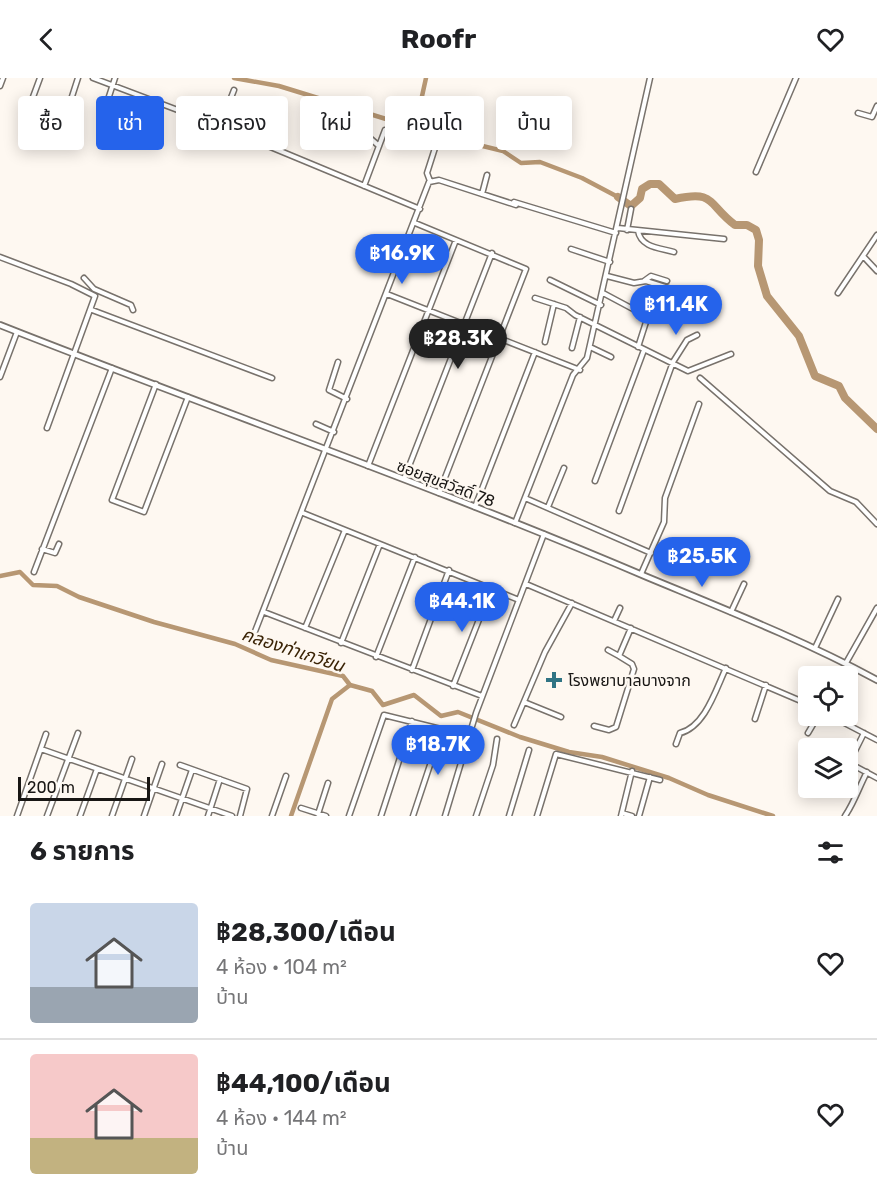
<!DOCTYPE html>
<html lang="th">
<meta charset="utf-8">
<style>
body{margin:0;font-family:Rubik,"Noto Sans Thai",sans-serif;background:#f6f6f6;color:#202124;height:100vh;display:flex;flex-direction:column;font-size:22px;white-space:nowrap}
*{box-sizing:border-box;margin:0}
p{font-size:20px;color:#757577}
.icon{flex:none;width:33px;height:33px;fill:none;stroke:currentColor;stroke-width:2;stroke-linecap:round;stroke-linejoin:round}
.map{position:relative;height:738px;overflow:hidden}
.sheet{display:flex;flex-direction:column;background:#fff;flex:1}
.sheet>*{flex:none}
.banner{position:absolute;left:18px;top:18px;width:842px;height:54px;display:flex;gap:12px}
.fabs{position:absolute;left:798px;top:588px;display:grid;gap:12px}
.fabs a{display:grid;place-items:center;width:60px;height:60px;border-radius:6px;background:#fff;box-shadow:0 3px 15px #0003;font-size:30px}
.scale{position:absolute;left:18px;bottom:15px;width:132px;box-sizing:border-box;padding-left:6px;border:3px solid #181614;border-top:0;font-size:16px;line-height:21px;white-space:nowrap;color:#181614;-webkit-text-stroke:4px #fef8f1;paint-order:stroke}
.price{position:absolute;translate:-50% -51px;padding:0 14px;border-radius:21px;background:#2563eb;color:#fff;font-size:20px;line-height:39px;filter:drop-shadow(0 2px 3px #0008)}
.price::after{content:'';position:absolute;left:50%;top:36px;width:18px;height:14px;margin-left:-9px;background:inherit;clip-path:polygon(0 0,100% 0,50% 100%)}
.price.selected{background:#222;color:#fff}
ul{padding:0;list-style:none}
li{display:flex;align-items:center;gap:18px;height:150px;padding:0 30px}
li+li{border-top:2px solid #e0e0e0}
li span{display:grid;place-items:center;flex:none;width:168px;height:120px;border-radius:6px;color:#555}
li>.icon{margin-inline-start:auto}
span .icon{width:72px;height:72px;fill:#fffc;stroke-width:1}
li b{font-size:26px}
h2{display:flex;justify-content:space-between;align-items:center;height:72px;padding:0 30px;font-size:26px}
.pill{padding:0 21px;border-radius:6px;background:#fff;box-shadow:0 3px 15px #0003;font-size:21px;line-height:54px}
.pill.selected{background:#2563eb;color:#fff}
header{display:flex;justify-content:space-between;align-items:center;height:78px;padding:0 30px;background:#fff;font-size:27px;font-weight:700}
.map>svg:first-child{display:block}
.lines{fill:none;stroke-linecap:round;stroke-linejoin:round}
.canal{stroke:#b79773;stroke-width:4.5}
.river{stroke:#b79773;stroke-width:8}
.minor-casing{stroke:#78726c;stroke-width:7}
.tertiary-casing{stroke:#78726c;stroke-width:8}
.minor{stroke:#fff;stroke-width:4}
.tertiary{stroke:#fff;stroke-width:4.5}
.poi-dot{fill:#307484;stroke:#fef8f1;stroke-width:2}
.labels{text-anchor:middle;stroke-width:5;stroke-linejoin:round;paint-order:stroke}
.street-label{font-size:16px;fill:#181614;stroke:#fef8f1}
.poi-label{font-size:16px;fill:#181614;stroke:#fef8f1;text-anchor:start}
.water-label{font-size:18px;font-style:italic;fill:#3a2305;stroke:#fef8f1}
</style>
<header><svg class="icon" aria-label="back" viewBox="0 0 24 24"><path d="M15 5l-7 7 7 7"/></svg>Roofr<svg class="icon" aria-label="heart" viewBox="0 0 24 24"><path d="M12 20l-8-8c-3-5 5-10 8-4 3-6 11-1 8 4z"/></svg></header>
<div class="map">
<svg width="877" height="738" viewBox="0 0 877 738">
<rect width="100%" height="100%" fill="#fef8f1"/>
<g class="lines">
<path class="canal" d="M234,0L279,8L386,41L399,40L421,53L503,73L521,85L540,84L582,100L618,119
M415,50L426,0
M0,498L20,494L33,507L57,508L79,519L154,544L235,566L271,582L343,598L350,607L372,613L383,627L414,617L441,638L458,634L520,659L569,674L602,679L669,700L708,717L773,738
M291,738L332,621L350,607"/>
<path class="river" d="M618,119L631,128L640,120L642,111L650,106H659L675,121C716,112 707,126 735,147H747L756,152L759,162L758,188L767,218L799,258L815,298L839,308L845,320L877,351"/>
<g class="minor-casing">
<path id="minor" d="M93,0L220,48L234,12
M0,8L3,0
M33,19L40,0
M858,35L872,39L877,28
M66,37L78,0
M100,46L115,0
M220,48L420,131
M363,54L379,68
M756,94L796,0
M430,103L427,95L435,70
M364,108L385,52
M482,116L487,97
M514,124L616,155
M415,145L526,191L439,415
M618,150L724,161
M627,152L631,131
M638,153C641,170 661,170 674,174
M571,171L610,184
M863,178L877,193
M0,179L71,206L95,218L47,350
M607,198L634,205L646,203L681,214L687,212
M84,200L94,211L131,227L133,232
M550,202L601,227
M644,203L651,198L667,203
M603,215L633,231
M838,215L877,157
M387,216L580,292
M535,220L566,230L575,237L688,293L731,276
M92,232L272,300
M545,264L554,226
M590,269L611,279
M638,269L655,216
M572,270L580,239
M338,284L329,312L347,321
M0,299L17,254
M700,300L830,413L856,424L877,446
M156,306L112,422L144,434L188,319
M316,346L334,354
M368,388L456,162
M404,401L492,175
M595,403L644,272
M525,420L651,475
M475,429L535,274
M548,429L564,390
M619,433L673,284L687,262L697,257
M303,435L519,522
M515,445L573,297L587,280L650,0
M42,471L55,475L59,466
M34,494L112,290
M641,496L664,444L665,420L699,326
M526,506L808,626
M264,534L482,618
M731,534L744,506
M614,543L620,530
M305,550L345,452
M254,556L429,104L439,102L516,127
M341,565L380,466
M815,570L838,521
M608,572L619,578
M376,579L415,479
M846,585L877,530
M412,592L449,492
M453,608L491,511
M524,624L561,639
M831,638L877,662
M755,641L766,607
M514,647L545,574L572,525
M594,648L609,652L616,649L634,591L632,586L619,578L631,550
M808,655L818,638
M864,655L849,685L877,700
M676,666L680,655C705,649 716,611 726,590
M41,671L232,738
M180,687L247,711L240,738
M301,730L326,738
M622,735L632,738
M318,736L328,705
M17,738L46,656
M47,738L78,655
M80,738L97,691
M112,738L132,681
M144,738L162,686
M176,738L192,692
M208,738L220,701
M272,738L286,698
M349,738L384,637L469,658
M381,738L412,643
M413,738L442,651
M445,738L476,635L544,456
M476,738L493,687L497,661
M509,738L529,672
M537,738L556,676L660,702
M621,738L632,693
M639,738L650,699
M845,738C855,723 859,709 867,694"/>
</g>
<g class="tertiary-casing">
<path id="tertiary" d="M0,247C215,332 434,408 647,499C724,531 803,562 877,602"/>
</g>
<use href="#minor" class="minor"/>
<use href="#tertiary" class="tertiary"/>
</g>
<path class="poi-dot" d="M551 593h6v6h6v6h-6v6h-6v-6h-6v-6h6z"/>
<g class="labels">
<g class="street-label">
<text transform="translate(446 405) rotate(21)" y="6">ซอยสุขสวัสดิ์ 78</text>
</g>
<g class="poi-label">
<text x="568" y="608">โรงพยาบาลบางจาก</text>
</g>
<g class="water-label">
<text transform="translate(293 572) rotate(18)" y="6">คลองท่าเกวียน</text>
</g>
</g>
</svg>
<div class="fabs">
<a><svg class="icon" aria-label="locate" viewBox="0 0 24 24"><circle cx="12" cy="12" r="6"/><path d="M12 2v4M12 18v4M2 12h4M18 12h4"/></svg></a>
<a><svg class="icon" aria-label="layers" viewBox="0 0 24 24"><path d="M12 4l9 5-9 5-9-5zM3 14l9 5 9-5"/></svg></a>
</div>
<div class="scale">200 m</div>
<b class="price" style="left:402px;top:207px">฿16.9K</b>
<b class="price" style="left:676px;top:258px">฿11.4K</b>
<b class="price selected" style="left:458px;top:292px">฿28.3K</b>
<b class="price" style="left:702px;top:510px">฿25.5K</b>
<b class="price" style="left:462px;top:555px">฿44.1K</b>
<b class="price" style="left:438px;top:698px">฿18.7K</b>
<div class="banner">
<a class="pill">ซื้อ</a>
<a class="pill selected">เช่า</a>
<a class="pill">ตัวกรอง</a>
<a class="pill">ใหม่</a>
<a class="pill">คอนโด</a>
<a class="pill">บ้าน</a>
</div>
</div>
<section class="sheet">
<h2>6 รายการ<svg class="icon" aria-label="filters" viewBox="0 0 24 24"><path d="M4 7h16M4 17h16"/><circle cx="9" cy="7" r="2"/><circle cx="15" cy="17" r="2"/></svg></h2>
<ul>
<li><span style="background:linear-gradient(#c9d6e8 70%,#9aa5b1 0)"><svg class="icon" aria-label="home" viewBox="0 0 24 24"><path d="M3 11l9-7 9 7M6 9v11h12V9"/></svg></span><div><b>฿28,300/เดือน</b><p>4 ห้อง · 104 m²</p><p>บ้าน</p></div><svg class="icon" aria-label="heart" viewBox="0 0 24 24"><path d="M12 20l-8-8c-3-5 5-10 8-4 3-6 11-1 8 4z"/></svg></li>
<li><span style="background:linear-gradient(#f6c9c9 70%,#c2b280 0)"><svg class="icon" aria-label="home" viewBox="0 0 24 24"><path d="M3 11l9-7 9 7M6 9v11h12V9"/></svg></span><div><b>฿44,100/เดือน</b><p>4 ห้อง · 144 m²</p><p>บ้าน</p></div><svg class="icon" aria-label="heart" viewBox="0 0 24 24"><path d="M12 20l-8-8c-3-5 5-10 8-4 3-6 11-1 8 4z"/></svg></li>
</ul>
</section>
